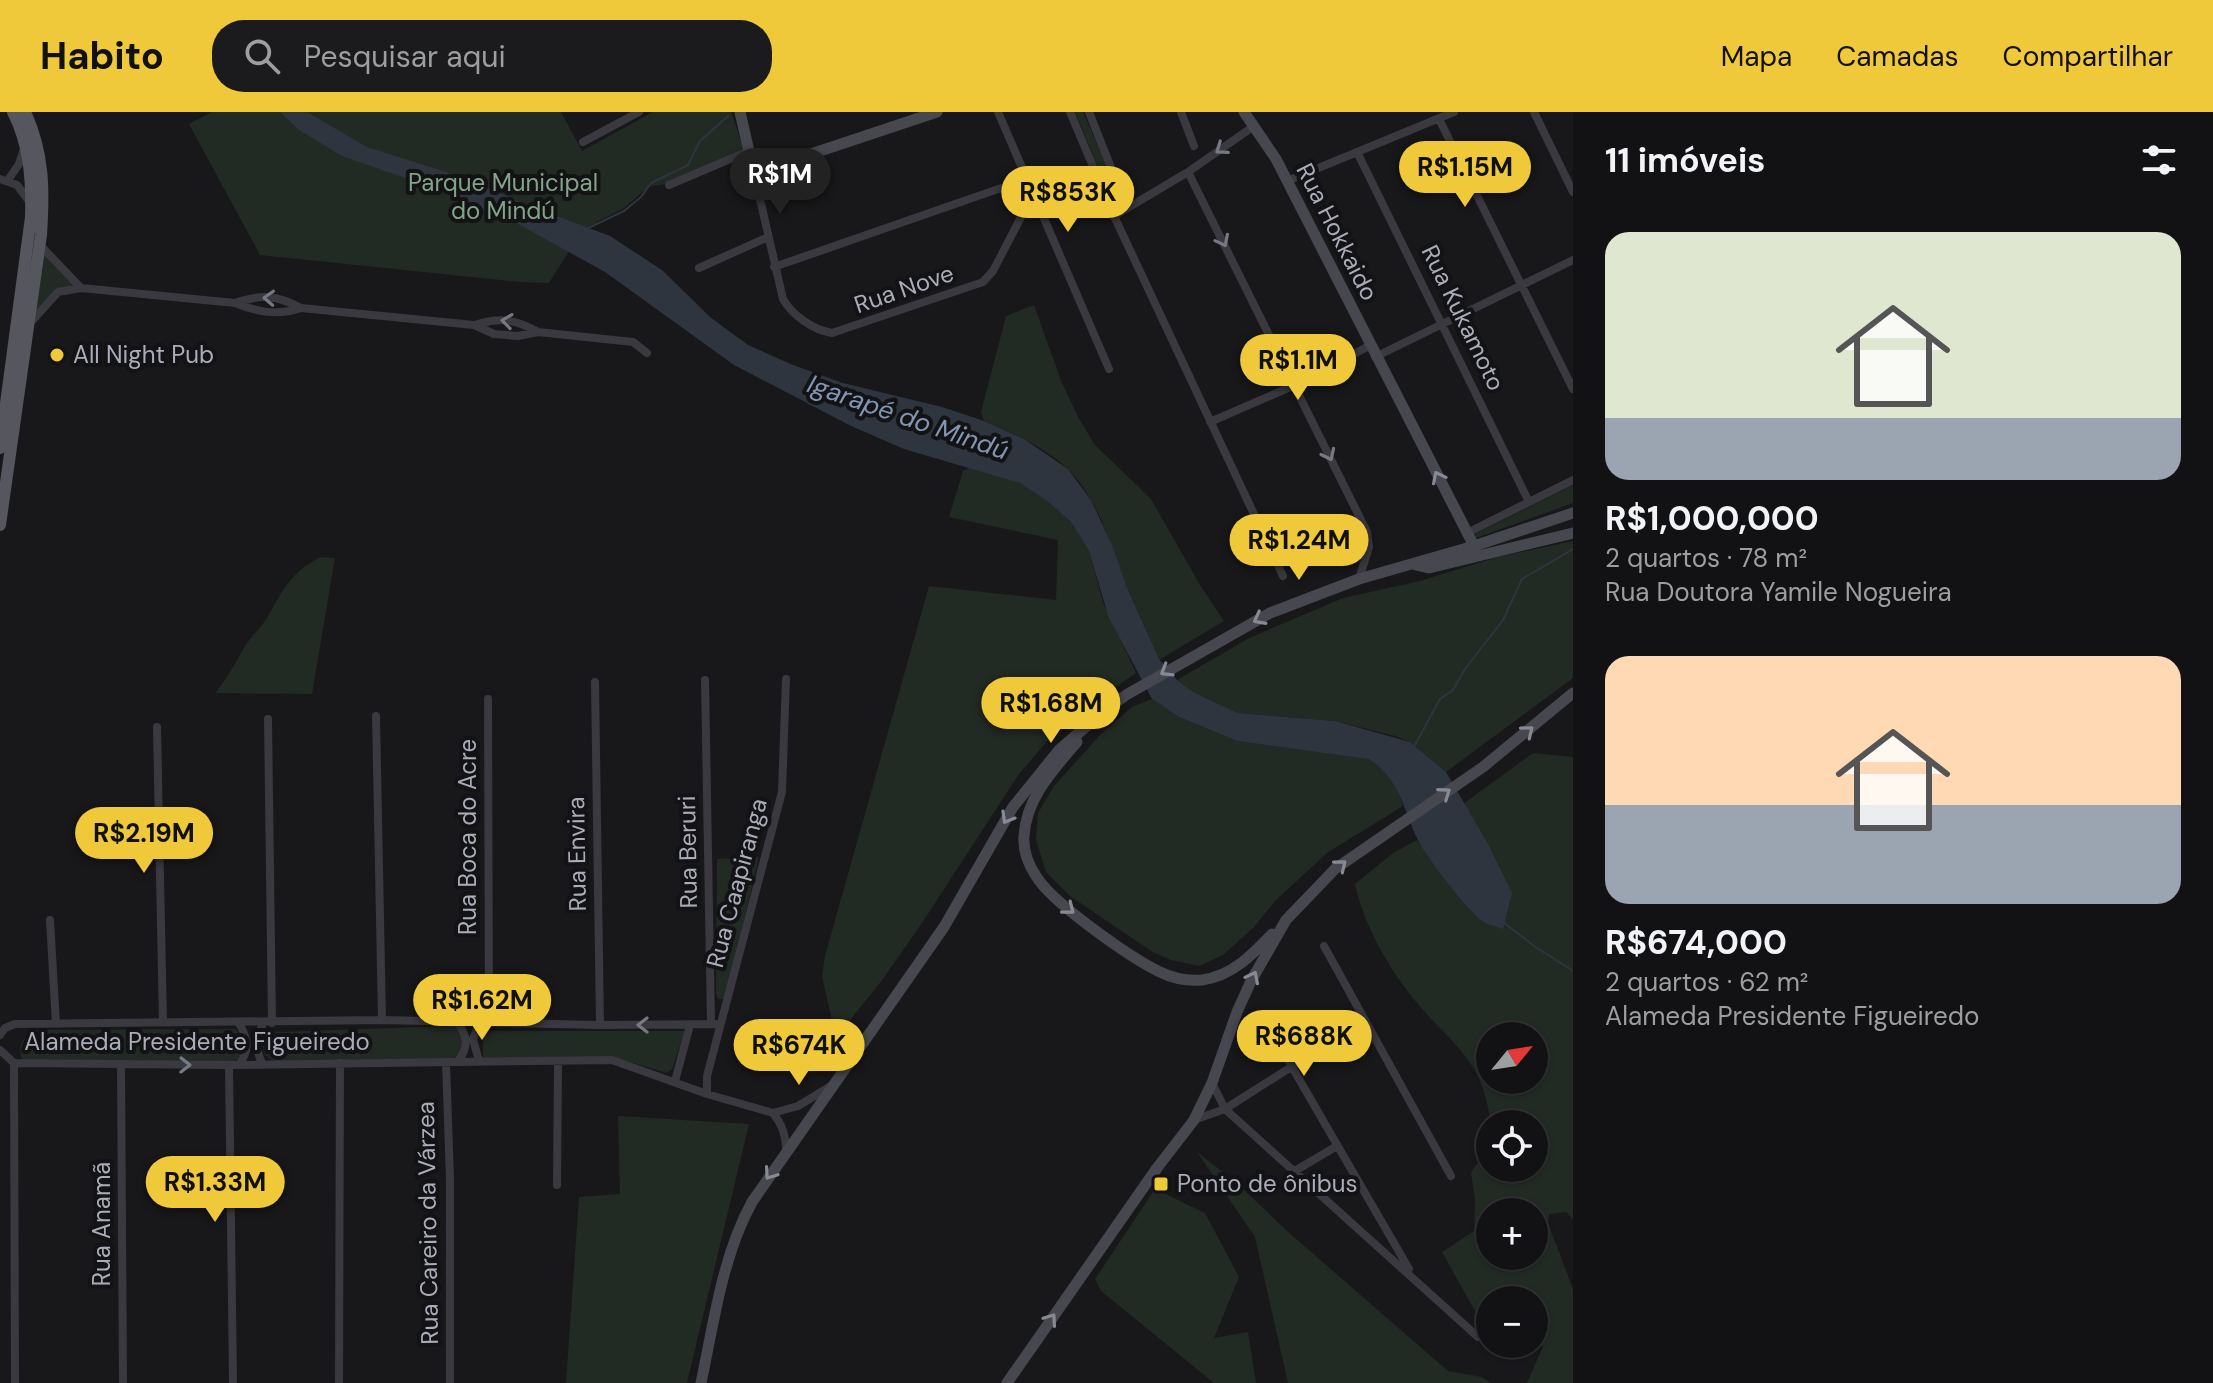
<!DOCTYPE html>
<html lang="pt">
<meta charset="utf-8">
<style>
body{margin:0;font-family:"DM Sans",sans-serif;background:#1b1b1d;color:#f1f3f6;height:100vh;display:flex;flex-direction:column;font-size:30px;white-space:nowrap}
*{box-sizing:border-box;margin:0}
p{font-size:26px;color:#9c9ea0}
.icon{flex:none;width:44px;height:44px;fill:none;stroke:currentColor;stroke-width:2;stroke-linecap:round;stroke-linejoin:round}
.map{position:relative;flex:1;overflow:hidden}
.sheet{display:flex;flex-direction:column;background:#121214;width:640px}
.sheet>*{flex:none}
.needle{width:52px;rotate:60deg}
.tools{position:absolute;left:1476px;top:910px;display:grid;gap:16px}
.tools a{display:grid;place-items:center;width:72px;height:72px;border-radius:50%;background:#121214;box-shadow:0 2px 6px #0004,0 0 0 2px #313234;font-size:40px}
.price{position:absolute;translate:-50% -68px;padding:0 18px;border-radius:28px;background:#f0c93a;color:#111;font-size:26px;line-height:52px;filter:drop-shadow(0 2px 4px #0008)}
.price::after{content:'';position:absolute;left:50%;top:48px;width:24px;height:18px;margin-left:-12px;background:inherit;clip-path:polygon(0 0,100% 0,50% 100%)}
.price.active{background:#222;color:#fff}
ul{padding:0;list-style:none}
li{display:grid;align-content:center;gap:16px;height:424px;padding:0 32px}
li span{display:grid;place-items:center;height:248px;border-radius:24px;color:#555}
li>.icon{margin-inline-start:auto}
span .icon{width:144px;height:144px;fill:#fffc;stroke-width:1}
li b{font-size:34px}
h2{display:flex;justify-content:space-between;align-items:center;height:96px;padding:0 32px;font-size:34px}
header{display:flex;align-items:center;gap:48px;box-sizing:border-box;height:112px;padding:0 40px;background:#f0c93a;color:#111}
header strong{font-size:38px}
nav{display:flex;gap:44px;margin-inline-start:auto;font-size:28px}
.search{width:560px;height:72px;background:#1b1b1d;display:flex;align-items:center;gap:20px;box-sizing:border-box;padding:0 28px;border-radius:32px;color:#9c9ea0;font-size:30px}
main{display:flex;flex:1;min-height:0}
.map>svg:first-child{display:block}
.green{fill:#222a24;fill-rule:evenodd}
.water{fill:#2e353e}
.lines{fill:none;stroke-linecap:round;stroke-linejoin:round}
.stream{stroke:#2e353e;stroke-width:2}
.street{stroke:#39393f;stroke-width:8}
.secondary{stroke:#47484f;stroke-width:11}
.primary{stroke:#55565e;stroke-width:12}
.oneway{stroke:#777982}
.oneway2{stroke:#878a94}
.poi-dot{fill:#f0c93a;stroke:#131315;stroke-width:3}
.labels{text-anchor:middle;stroke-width:8;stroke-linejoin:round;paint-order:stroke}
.park-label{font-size:24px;fill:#82a488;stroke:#131315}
.street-label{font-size:24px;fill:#aaadb9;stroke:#131315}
.poi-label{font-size:24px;fill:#aaadb9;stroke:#131315;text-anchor:start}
.water-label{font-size:26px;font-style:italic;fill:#8296b4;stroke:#131315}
</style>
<header>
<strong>Habito</strong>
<div class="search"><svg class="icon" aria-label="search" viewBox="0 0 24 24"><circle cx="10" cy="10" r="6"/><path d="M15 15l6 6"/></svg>Pesquisar aqui</div>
<nav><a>Mapa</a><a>Camadas</a><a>Compartilhar</a></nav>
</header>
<main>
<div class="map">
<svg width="1573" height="1271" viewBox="0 0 1573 1271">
<rect width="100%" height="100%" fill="#18181a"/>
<path class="green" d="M212,0H561L582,39L653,0H731L744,38L664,72L648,75L624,96L583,117L549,171L519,170L260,143L189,12Z
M1075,0H1083L1121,86L1113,91Z
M44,137L75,174L56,178L35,200Z
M1034,193L1062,271L1078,305L1095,333L1151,387L1200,473L1224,509L1159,548C1149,525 1139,502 1129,480C1111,438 1102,392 1069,358C1046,335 1013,322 984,309L981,300L1006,204Z
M971,355L1020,371L1047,389L1071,410L1089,439L1103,490L1136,561L1062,612L1019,662L922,811L883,867L838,923L835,922L822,864L825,844L929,474L1056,488L1058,428L949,405L963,359Z
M1573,373V391L1476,426L1475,422Z
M1573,429V566L1446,660L1410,630L1395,624L1335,609L1238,601L1195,581L1177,568L1249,526L1343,486L1420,469L1498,445Z
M321,445L335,446L312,582L215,581C228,565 235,552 245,534C252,523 262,515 268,504C284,476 291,460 321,445Z
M1152,587L1179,605L1237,629L1369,646C1387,659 1397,673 1403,694L1327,741L1275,789L1254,815L1223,843L1199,854L1171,848L1151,839L1070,784L1046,760L1036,728L1038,701L1054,674L1101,622L1132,595Z
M1533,641L1573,645V1108L1566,1100L1549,1102L1548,1111L1573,1177V1271H1527L1543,1234L1496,1238L1493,1232H1534V1188H1490V1226L1442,1140L1474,1119L1475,1087L1471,1061L1490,1032V1056H1534V1012H1491C1482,947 1457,938 1418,892C1391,861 1363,812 1355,772L1393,741L1417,728L1461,786L1485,810L1487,730L1463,692ZM1490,924H1534V968H1490ZM1490,1100H1534V1144H1490Z
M759,745L725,887H718L716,881L717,747Z
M454,914L464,924L461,941L452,947L274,949L265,943L263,933L267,924L276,920Z
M235,917L244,927L245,939L236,949H23C17,936 22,929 30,918Z
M492,919H685L672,957L667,961L620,947L483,946V923Z
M618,1004L749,1012L687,1271H566L579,1085L620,1082Z
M1197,1040L1237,1071L1287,1119L1448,1259L1482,1265L1491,1271H1288L1255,1125Z
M1155,1077L1205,1101L1239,1165L1214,1226L1248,1220L1256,1271H1214L1101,1179L1095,1167Z"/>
<path class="water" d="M280,0H307L367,35L465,66L522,91L610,124L662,158L710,205L748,233L793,253L843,271L942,295L984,309L1024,327L1068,357L1091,388L1112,433L1128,478L1159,547L1177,568L1195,581L1238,601L1335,609L1410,630L1446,660L1487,730L1512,781L1503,817C1498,815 1490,813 1485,811C1467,799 1425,744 1416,724C1402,693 1399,667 1369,647L1237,629L1179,605L1152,587L1109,506L1089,439L1071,410L1047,389L1020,371L904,337L851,314L734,253L605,160L520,113L451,82L342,44L299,18Z"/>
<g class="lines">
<path class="stream" d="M586,117L624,99L641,85L651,71L688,53L700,29L728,4
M1415,633L1440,587L1453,578L1465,557L1503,508L1522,467L1573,437
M1503,810L1534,834L1573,859"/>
<path class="street" d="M998,0L1109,257
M1070,0L1114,104L1283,464
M1089,0L1127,96
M1181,0L1194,34
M1534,0L1573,80
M1439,7L1573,277
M583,30L639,0
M1358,42L1529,390
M1188,60L1367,420L1369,435L1359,467
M754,61L783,187C792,203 813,218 832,221L983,170L993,159L1033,82
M0,67L17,73L29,89
M8,68L19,52L24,37
M1287,69L1454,0
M669,73L749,39
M1114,104L1188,60L1254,14
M39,132L81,176
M774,155L1027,67
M699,156L768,125
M235,191C261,182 277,183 301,196
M30,211L58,180L81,176L235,191C257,200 278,204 301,196L474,213L494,222L518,224L538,220L633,230L647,241
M475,213C499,205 515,207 538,220
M1375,245L1573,148
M1210,310L1295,273L1369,234
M1467,421L1573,368
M705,568L711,912
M595,570L600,913
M488,587L489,910
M376,604L382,908
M268,607L272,911
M157,615L163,911
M50,808L56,912
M1324,834L1451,1064
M1263,905L1409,1157
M457,910C468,924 469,935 458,949
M0,923L5,916L15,912L382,908L600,913L720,912
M0,938L14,951L229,953L612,948L707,982L773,1001L798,994L831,974
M479,949L473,927L480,910
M446,950L450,1067V1271
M14,951L15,1271
M121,952L123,1271
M262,952L255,932L263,911
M229,953L233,1271
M239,953C250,938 248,927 239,911
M675,969L690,913
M1212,971L1225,997L1478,1225
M707,982V964L782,680L786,567
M773,1001C783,1014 786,1024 786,1040
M1194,1008L1225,997L1365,908
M1293,1060L1337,1034
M557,1073L558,950
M339,1271L340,951"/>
<path class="secondary" d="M740,0L754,61L937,0
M1244,0L1276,47L1474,434
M1416,453L1429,456L1573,421
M1077,630C1054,657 1026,686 1024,724C1023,737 1028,752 1036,764C1052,791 1131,846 1160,860C1172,866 1188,869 1202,868C1232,864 1252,843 1272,822
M701,1271C714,1210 722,1145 752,1090L944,815L1013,695L1059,638L1096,606L1126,583L1270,501L1359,467L1474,434L1573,401
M1007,1271L1157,1056L1194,1008L1212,971L1237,900L1251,869L1286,808L1335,757L1483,655L1573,581"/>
<path class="primary" d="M0,336L31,105C32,69 30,33 13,0
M0,413L41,123C44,79 44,41 25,0"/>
</g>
<defs><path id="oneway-chevron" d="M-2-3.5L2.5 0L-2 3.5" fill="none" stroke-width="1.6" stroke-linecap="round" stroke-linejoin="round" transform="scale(2)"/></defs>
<g class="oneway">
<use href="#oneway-chevron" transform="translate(1221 37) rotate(145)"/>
<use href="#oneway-chevron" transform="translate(1223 129) rotate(63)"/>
<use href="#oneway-chevron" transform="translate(269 186) rotate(-177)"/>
<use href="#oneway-chevron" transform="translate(507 209) rotate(-172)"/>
<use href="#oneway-chevron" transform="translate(1329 343) rotate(64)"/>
<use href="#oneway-chevron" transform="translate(643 913) rotate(-180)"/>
<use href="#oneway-chevron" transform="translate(185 953) rotate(1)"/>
</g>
<g class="oneway2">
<use href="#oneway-chevron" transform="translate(1438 365) rotate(-117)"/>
<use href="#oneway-chevron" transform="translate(1259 507) rotate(152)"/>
<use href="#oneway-chevron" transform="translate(1166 559) rotate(149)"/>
<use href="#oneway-chevron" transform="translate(1528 619) rotate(-39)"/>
<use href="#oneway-chevron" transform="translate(1445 681) rotate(-35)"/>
<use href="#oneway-chevron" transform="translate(1007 706) rotate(120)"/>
<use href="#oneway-chevron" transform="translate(1341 753) rotate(-39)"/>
<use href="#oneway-chevron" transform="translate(1069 797) rotate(38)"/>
<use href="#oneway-chevron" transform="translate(1253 865) rotate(-63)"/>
<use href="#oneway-chevron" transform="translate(770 1062) rotate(125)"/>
<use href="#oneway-chevron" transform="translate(1051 1207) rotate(-55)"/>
</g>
<g class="poi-dot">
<circle cx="57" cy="243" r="8"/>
<rect x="1153" y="1064" width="16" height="16" rx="4"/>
</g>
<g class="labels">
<g class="park-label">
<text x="503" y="79">Parque Municipal<tspan x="503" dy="28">do Mindú</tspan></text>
</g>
<g class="street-label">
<text transform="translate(1337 120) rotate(63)" y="8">Rua Hokkaido</text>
<text transform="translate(904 177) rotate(-19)" y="8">Rua Nove</text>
<text transform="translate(1463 206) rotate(64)" y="8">Rua Kukamoto</text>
<text transform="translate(468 725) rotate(-90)" y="8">Rua Boca do Acre</text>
<text transform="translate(688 740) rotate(-91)" y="8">Rua Beruri</text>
<text transform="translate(577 742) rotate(-91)" y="8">Rua Envira</text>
<text transform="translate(737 771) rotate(-75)" y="8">Rua Caapiranga</text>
<text x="197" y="938">Alameda Presidente Figueiredo</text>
<text transform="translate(428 1111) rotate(-91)" y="8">Rua Careiro da Várzea</text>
<text transform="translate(102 1112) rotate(-90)" y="8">Rua Anamã</text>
</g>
<g class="poi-label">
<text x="73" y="251">All Night Pub</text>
<text x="1177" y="1080">Ponto de ônibus</text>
</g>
<g class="water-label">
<text transform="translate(908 305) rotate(19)" y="9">Igarapé do Mindú</text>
</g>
</g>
</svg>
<div class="tools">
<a><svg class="needle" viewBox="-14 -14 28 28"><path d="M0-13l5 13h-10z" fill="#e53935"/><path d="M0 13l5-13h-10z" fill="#9c9ea0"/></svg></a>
<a><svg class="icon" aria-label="locate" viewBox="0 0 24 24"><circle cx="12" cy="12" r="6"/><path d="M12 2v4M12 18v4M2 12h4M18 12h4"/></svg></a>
<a>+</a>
<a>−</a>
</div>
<b class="price" style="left:1465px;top:97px">R$1.15M</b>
<b class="price active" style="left:780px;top:104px">R$1M</b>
<b class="price" style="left:1068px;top:122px">R$853K</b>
<b class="price" style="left:1298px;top:290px">R$1.1M</b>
<b class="price" style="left:1299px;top:470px">R$1.24M</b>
<b class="price" style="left:1051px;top:633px">R$1.68M</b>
<b class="price" style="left:144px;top:763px">R$2.19M</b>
<b class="price" style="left:482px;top:930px">R$1.62M</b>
<b class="price" style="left:1304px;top:966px">R$688K</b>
<b class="price" style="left:799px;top:975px">R$674K</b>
<b class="price" style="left:215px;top:1112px">R$1.33M</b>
</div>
<section class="sheet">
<h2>11 imóveis<svg class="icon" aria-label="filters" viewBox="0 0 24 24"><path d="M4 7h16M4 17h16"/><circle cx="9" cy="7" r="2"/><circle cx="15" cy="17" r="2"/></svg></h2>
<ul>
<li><span style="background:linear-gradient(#dfe7d0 75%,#9aa5b1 0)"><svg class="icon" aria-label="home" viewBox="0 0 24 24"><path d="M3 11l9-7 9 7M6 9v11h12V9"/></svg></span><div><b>R$1,000,000</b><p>2 quartos · 78 m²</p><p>Rua Doutora Yamile Nogueira</p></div></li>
<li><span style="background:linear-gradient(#ffd9b3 60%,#9aa5b1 0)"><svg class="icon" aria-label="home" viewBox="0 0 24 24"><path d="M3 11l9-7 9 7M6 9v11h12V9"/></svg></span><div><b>R$674,000</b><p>2 quartos · 62 m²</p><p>Alameda Presidente Figueiredo</p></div></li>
</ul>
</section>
</main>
